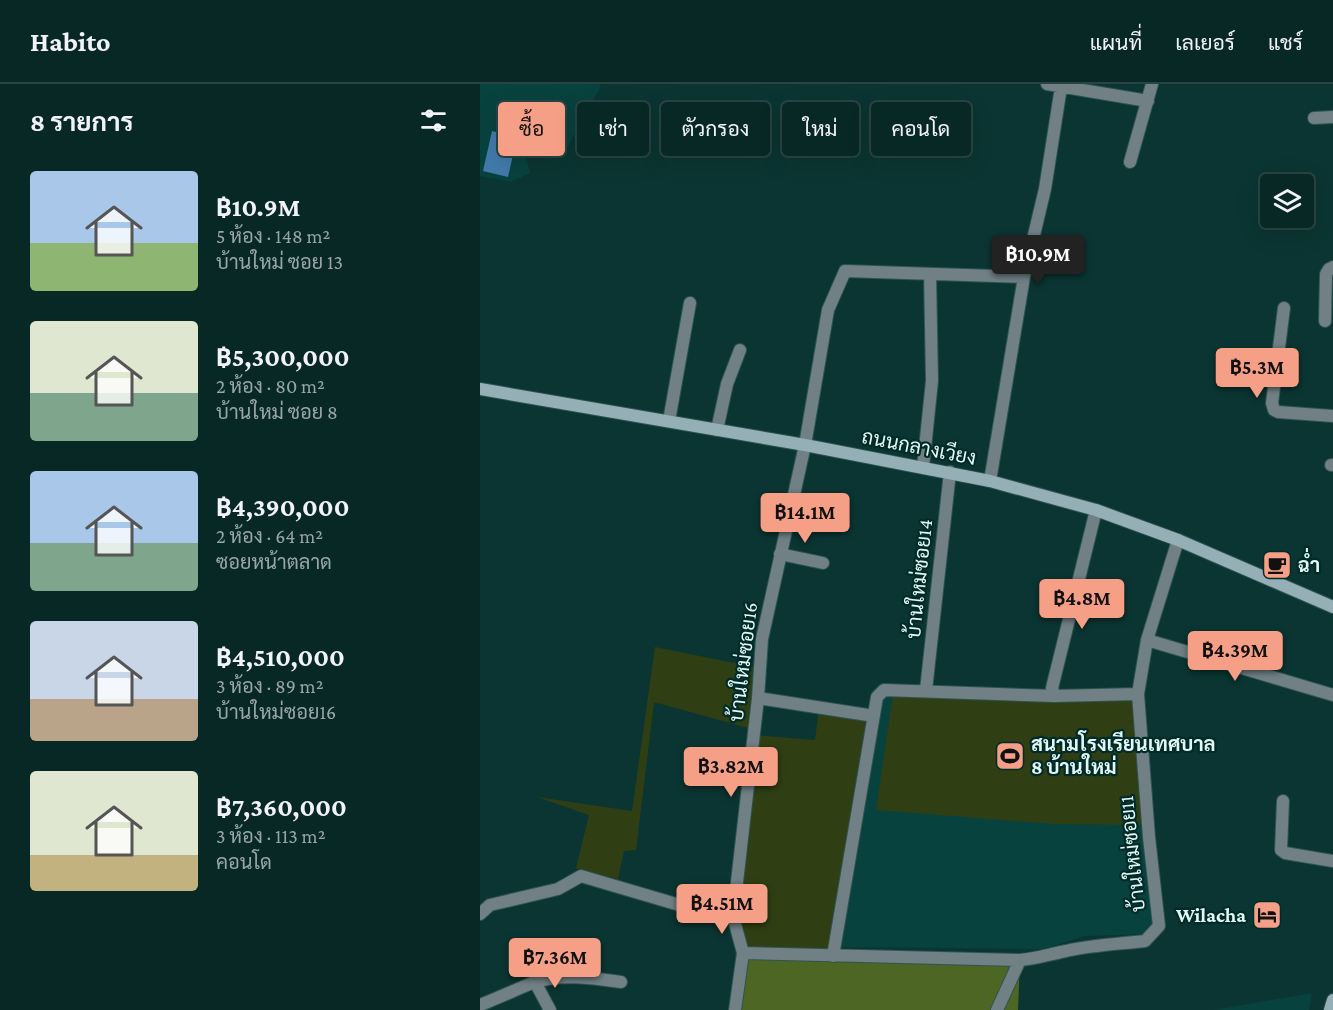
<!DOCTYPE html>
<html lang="th">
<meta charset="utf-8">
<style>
body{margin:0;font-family:"Crimson Pro",Sarabun,serif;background:#11302e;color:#f1f3f6;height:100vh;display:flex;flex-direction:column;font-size:22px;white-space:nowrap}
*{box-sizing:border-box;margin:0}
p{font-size:20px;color:#98a6a7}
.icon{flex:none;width:33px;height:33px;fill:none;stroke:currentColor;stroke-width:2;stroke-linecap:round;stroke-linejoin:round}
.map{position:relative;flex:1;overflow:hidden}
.side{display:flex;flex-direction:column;background:#082826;width:480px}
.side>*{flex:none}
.hud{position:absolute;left:18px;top:18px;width:570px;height:54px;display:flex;gap:12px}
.tools{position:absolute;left:780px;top:90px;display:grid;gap:12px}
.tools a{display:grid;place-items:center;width:54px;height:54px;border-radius:6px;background:#082826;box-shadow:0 6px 24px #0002,0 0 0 2px #294443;font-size:30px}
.price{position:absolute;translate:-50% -51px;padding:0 14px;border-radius:6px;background:#f49f86;color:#111;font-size:20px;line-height:39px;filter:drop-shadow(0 2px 3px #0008)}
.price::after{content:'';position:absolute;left:50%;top:36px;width:18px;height:14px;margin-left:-9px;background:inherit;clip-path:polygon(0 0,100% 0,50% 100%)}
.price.current{background:#222;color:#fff}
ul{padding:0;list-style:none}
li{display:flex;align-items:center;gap:18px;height:150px;padding:0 30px}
li span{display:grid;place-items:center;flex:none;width:168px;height:120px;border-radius:6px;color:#555}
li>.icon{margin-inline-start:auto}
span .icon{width:72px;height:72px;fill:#fffc;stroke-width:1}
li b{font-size:26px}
h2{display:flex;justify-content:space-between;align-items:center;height:72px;padding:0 30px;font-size:26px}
.pill{padding:0 21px;border-radius:6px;background:#082826;box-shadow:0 6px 24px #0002,0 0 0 2px #294443;font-size:21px;line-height:54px}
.pill.current{background:#f49f86;color:#111}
header{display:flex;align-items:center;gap:36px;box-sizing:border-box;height:84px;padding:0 30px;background:#082826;border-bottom:2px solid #294443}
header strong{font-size:28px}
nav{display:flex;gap:33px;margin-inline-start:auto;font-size:21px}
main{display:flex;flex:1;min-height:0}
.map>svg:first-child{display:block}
.built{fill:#08423e}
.green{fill:#2f3f13}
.forest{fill:#4e6623}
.water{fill:#417aab}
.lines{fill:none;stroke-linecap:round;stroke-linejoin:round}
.street-casing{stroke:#2e5451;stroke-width:14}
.secondary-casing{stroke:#2e5451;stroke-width:14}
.street{stroke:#708085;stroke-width:12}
.secondary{stroke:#95afb6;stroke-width:12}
.labels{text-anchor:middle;stroke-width:4.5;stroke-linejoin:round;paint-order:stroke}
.street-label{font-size:20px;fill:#e3f8f5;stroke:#002b28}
.poi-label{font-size:20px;font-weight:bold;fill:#e3f8f5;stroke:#002b28;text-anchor:start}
</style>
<header>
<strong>Habito</strong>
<nav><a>แผนที่</a><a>เลเยอร์</a><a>แชร์</a></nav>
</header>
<main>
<section class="side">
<h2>8 รายการ<svg class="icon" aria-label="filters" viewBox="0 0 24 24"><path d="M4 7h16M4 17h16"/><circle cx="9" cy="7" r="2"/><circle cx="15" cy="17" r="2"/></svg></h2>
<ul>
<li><span style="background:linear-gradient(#a9c7e8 60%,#8fb573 0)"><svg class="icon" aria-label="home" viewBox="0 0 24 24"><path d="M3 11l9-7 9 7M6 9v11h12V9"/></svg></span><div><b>฿10.9M</b><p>5 ห้อง · 148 m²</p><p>บ้านใหม่ ซอย 13</p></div></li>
<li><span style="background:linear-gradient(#dfe7d0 60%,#7fa58c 0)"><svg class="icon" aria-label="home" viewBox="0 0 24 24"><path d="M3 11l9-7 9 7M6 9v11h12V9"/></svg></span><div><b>฿5,300,000</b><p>2 ห้อง · 80 m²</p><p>บ้านใหม่ ซอย 8</p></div></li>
<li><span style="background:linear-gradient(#a9c7e8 60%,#7fa58c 0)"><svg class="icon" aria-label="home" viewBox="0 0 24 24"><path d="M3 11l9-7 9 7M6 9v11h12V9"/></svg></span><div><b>฿4,390,000</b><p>2 ห้อง · 64 m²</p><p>ซอยหน้าตลาด</p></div></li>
<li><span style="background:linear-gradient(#c9d6e8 65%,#b9a48a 0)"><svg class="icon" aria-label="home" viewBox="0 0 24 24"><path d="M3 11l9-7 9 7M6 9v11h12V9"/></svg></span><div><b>฿4,510,000</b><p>3 ห้อง · 89 m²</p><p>บ้านใหม่ซอย16</p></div></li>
<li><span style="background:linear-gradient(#dfe7d0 70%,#c2b280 0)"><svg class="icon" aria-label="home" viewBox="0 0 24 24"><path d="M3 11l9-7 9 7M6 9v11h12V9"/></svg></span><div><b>฿7,360,000</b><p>3 ห้อง · 113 m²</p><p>คอนโด</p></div></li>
</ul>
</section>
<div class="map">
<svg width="853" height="926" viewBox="0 0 853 926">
<rect width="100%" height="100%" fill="#0b3532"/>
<path class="built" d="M0,0H118L121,2L86,66L41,52L50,89L31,98L0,92Z
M404,606L658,610L679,842L665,850L605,852L563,865L359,863Z
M832,909L829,926H734Z"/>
<path class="green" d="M175,563L274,583L268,644L174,618L156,766L144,767L138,795L96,784L109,731L57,713L152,727Z
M413,610L652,617L663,741L574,740L396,726Z
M339,624L394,632L353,872L263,869L251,825L273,651L335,656Z"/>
<path class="forest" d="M263,869L540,876L538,926H259Z"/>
<path class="water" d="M12,47L37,53L28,93L3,87Z"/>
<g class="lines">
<g class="street-casing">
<path id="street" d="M567,0L668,17
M834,34L853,33
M650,78L672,0
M804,224L792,319L794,326L798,328L853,332
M845,237L846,190L849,185L853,183
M189,337L210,219
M237,346L247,300L260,266
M851,381H853
M443,383L452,297L450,190
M510,397L544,193L565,105L581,3
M616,426L572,604L574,612L658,610
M300,470L343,479
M667,556L853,611
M446,606L470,388
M278,614L394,632
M803,717L801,766L805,769L853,777
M251,825L263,869L255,926
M0,830L10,821L78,805L101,792L230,830L251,825L256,807L278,614L282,555L325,361L348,226L365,187L544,193
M263,869L540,876C556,875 570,870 586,867C612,861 639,860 665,857L679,842L669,753L658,610L667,556L698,456
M353,872L397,613L404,606L574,612
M55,898L70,926
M0,921C18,914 35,906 52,899C80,889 113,894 141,898
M517,926L540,876"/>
</g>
<g class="secondary-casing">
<path id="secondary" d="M0,305L325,361L510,397L616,426L698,456L853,523
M850,926L853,916"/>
</g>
<use href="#street" class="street"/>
<use href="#secondary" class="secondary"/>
</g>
<defs>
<g id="cafe-square" transform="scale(1.5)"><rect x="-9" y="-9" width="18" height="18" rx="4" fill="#f49f86" stroke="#002b28"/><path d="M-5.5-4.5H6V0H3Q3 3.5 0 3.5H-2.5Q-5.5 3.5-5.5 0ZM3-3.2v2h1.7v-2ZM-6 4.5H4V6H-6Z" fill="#111"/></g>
<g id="stadium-square" transform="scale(1.5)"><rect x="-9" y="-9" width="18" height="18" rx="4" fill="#f49f86" stroke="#002b28"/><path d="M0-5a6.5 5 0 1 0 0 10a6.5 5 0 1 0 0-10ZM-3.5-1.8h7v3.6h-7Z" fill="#111"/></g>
<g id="hotel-square" transform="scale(1.5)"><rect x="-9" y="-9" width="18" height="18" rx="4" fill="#f49f86" stroke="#002b28"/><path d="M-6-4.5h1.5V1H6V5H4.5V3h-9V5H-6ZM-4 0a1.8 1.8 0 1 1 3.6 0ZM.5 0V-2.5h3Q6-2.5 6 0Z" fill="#111"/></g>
</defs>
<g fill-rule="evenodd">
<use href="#cafe-square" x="797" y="481"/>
<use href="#stadium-square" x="530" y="672"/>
<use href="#hotel-square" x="787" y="831"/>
</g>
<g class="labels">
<g class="street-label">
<text transform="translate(439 363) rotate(11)" y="7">ถนนกลางเวียง</text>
<text transform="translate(439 495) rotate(-84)" y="7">บ้านใหม่ซอย14</text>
<text transform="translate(263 578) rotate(-83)" y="7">บ้านใหม่ซอย16</text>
<text transform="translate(652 770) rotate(-96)" y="7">บ้านใหม่ซอย11</text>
</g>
<g class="poi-label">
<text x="818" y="488">ฉ่ำ</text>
<text x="551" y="667">สนามโรงเรียนเทศบาล<tspan x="551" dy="23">8 บ้านใหม่</tspan></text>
<text x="766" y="838" text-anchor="end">Wilacha</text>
</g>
</g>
</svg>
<div class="tools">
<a><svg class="icon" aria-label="layers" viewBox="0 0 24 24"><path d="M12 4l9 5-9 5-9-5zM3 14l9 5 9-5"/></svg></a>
</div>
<b class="price current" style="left:558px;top:202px">฿10.9M</b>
<b class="price" style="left:777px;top:315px">฿5.3M</b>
<b class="price" style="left:325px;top:460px">฿14.1M</b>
<b class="price" style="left:602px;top:546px">฿4.8M</b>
<b class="price" style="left:755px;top:598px">฿4.39M</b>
<b class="price" style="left:251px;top:714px">฿3.82M</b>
<b class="price" style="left:242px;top:851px">฿4.51M</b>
<b class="price" style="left:75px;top:905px">฿7.36M</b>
<div class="hud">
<a class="pill current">ซื้อ</a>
<a class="pill">เช่า</a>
<a class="pill">ตัวกรอง</a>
<a class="pill">ใหม่</a>
<a class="pill">คอนโด</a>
</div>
</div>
</main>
